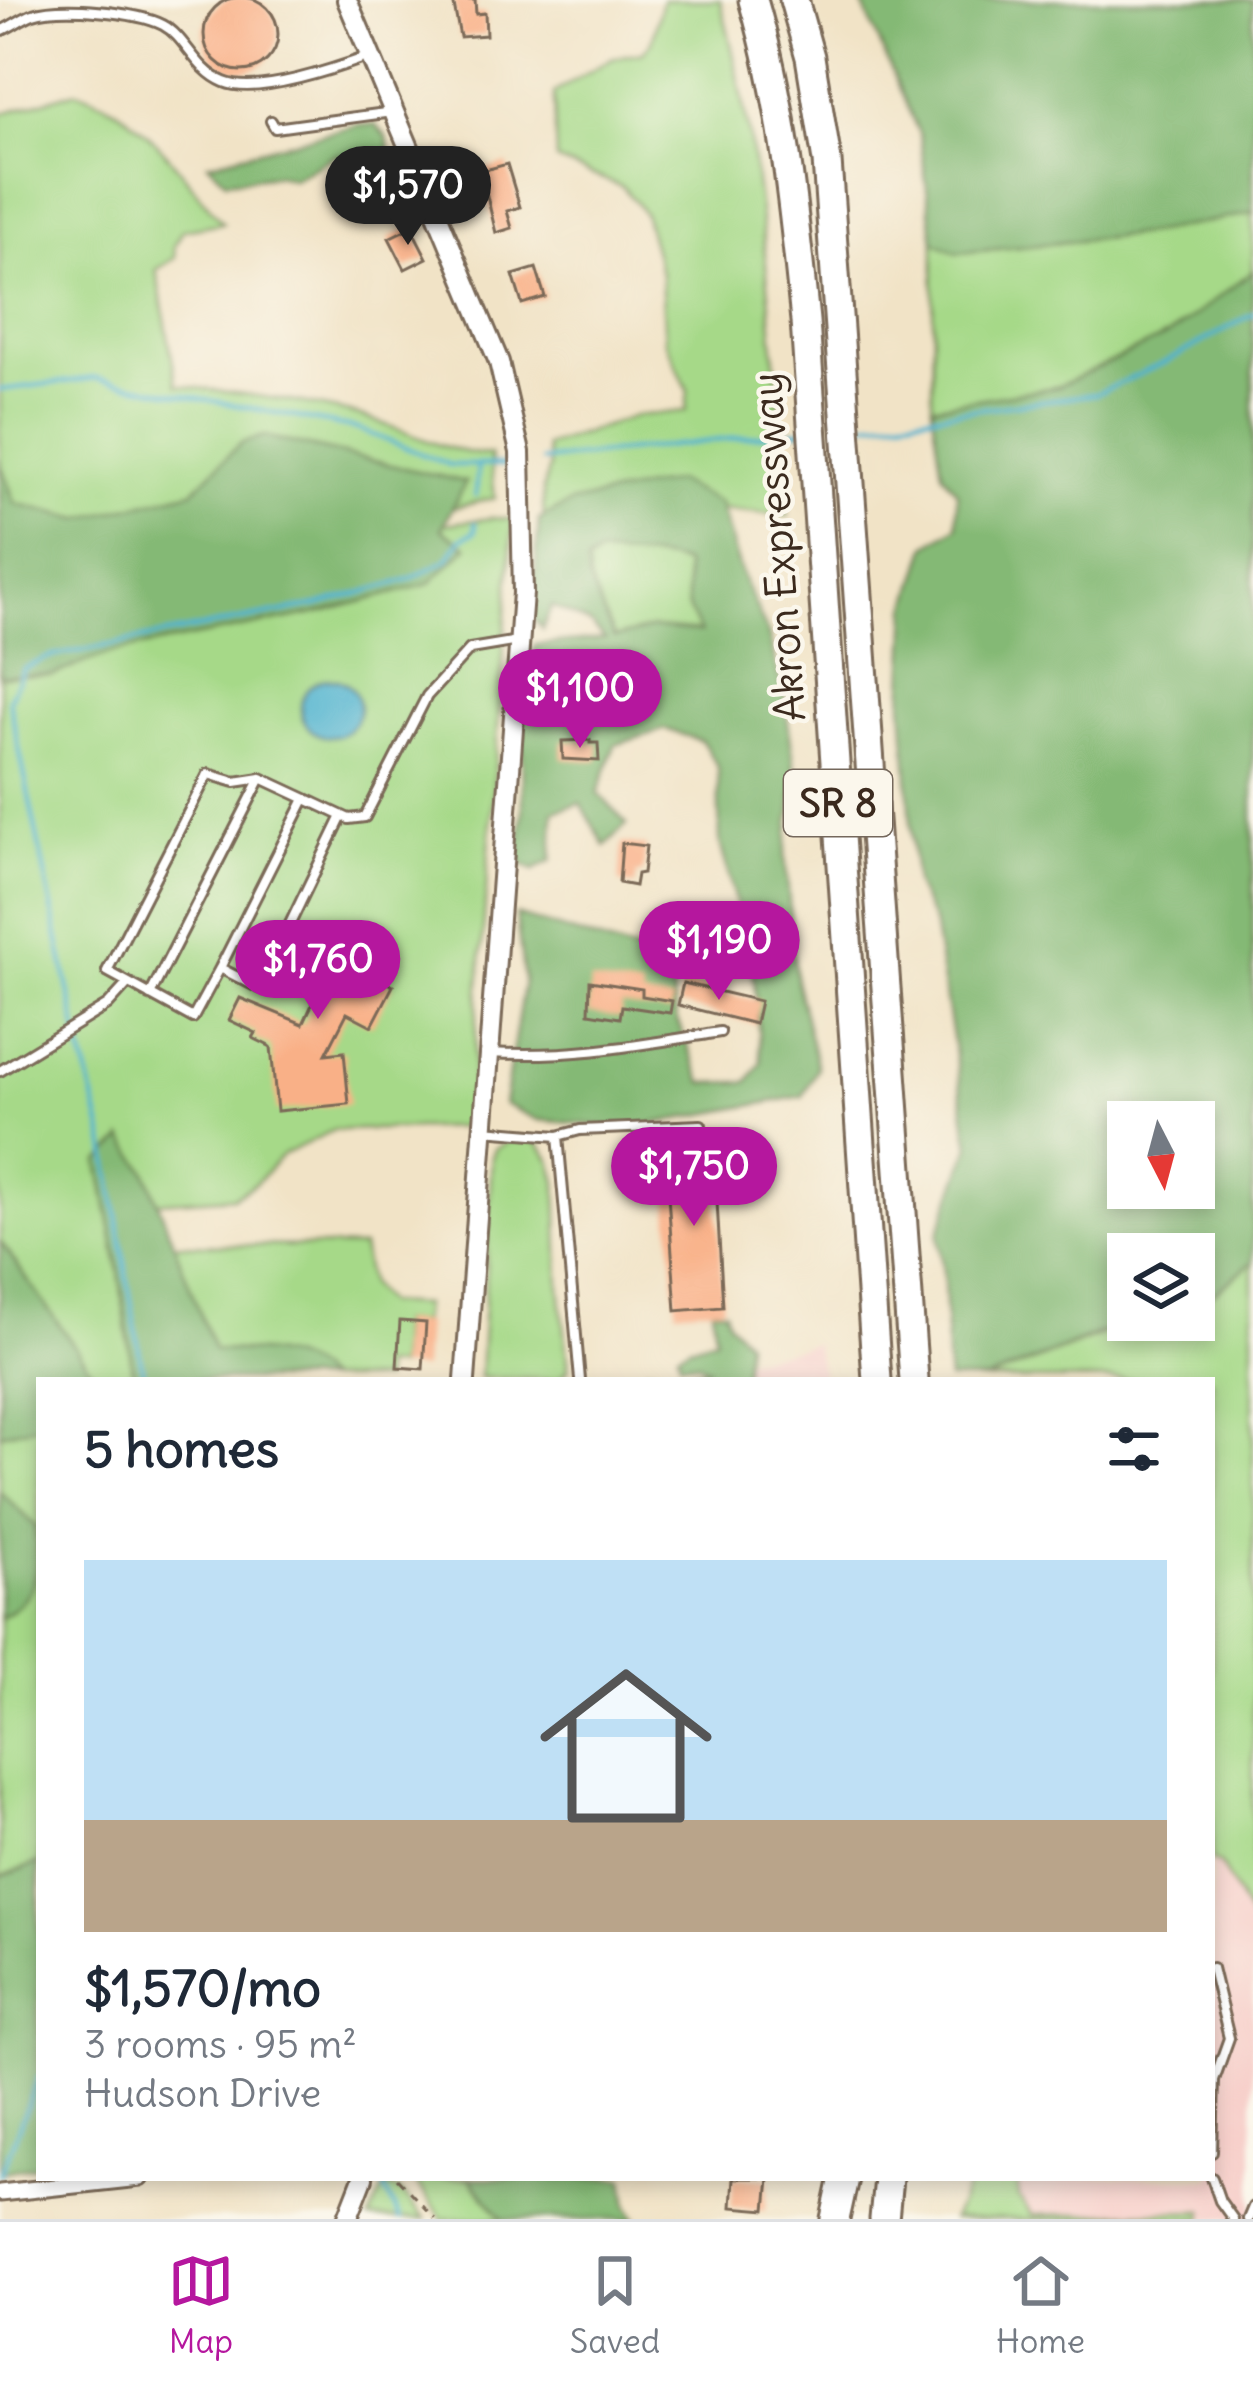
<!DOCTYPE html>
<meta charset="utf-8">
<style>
body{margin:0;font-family:Delius,sans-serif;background:#f6f6f7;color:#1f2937;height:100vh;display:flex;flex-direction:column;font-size:45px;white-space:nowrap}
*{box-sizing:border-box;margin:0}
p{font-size:39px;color:#747a83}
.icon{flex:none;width:66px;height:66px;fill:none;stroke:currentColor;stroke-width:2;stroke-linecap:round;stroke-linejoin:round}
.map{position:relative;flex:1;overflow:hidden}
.panel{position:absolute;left:36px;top:1377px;width:1179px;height:804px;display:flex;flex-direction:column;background:#fff;border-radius:0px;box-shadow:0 6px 18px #0003}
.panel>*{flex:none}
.needle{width:78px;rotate:174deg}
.buttons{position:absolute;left:1107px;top:1101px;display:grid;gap:24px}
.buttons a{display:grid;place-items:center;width:108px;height:108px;border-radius:0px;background:#fff;box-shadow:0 6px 18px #0003;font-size:60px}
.price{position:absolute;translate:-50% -102px;padding:0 27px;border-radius:42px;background:#b5179e;color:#fff;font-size:39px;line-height:78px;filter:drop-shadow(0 3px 6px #0008)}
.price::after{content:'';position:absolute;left:50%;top:72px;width:36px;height:27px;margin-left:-18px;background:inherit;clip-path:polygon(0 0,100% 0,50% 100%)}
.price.on{background:#222;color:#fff}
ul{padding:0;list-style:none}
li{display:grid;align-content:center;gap:24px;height:636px;padding:0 48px}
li+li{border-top:3px solid #e0e1e3}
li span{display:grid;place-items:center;height:372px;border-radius:0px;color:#555}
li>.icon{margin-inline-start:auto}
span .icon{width:216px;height:216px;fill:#fffc;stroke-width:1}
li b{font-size:51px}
h2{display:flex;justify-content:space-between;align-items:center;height:144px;padding:0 48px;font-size:51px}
.tabs{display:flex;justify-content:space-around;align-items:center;height:168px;border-top:3px solid #e0e1e3;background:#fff;font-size:33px;color:#747a83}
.tabs a{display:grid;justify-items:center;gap:6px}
.tabs .on{color:#b5179e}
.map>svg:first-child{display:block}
.built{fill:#f7d0cb}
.green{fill:#a6d988;stroke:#708253;stroke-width:3}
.forest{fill:#84b974;stroke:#607249;stroke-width:3;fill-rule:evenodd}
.water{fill:#50b3cf;stroke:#466e76;stroke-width:3}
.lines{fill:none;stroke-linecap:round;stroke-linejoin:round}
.stream{stroke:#50b3cf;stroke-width:4.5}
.building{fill:#f9b087}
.service-casing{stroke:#7b6b59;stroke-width:14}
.minor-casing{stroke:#7b6b59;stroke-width:21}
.tertiary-casing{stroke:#7b6b59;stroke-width:24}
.motorway-casing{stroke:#7b6b59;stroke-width:33}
.path{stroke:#7b6b59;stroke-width:3;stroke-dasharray:9 9;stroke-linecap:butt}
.service{stroke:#fff;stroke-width:8}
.minor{stroke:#fff;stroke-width:15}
.tertiary{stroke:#fff;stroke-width:18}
.motorway{stroke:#fff;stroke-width:27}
.labels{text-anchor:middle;stroke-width:9;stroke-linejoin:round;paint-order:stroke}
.shield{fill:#fbf7ec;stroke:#75685c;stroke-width:3}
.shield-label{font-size:39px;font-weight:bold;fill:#3b2a1e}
.street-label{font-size:42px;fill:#3b2a1e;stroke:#fbf7ec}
</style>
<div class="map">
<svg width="1253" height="2219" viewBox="0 0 1253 2219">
<rect width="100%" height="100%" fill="#fbf7ec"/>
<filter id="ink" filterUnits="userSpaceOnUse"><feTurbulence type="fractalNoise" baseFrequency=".00833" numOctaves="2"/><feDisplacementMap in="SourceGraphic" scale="24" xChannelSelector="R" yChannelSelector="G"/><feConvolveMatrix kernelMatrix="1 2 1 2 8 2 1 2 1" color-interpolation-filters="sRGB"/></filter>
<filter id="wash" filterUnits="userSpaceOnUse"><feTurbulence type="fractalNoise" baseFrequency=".004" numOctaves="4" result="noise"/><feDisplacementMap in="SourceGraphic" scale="48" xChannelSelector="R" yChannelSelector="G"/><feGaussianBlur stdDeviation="2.7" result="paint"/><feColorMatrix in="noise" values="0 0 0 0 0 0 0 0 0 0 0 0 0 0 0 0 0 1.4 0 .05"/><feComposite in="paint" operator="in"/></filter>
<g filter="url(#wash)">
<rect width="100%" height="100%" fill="#f1e3c6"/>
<path class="built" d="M815,1344L823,1380H658Z
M1212,1860L1220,1864L1253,1923V2219H1007L1008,2178H1212Z"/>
<path class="green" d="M662,0H720C766,169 772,342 788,516L719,509L544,538L543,489L549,467L546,446L635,416L686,411L688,390L665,340L661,274L644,213L623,187L556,160L554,93L612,58L643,52L652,42Z
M76,91C148,114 175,169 223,223L183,230L174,247L175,258L156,270L177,385C233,393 291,399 346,412C396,424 440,453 490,455L495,498L73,597L15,503L0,462V114Z
M1253,213V271L1172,333L1057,387L932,406L934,242L958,253L1145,234Z
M491,518L513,519L469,1127L334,1130L283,1155L256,1183L233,1197L157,1202L146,1171L123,1140L120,1277L133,1375L138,1380H98L0,1241V629L392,531Z
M599,554C625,558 664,555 685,564L688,608L701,633L653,628L614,638L589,580L587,563Z
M511,1140L536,1141L551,1160L557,1182L560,1287L568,1360V1370L557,1380L480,1378L492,1157L495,1149Z
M165,1244L362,1247L369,1285L385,1303L423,1305L421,1323L400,1322L397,1367L382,1366L383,1380H312L176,1368Z
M1253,1262V1923L1220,1864L1212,1860V1380H986L1122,1327L1148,1320H1194V1308Z
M39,1425V1863L0,1877V1618C42,1594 36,1569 35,1526L0,1492V1434Z
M413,2178H470L503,2219H443Z
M972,2178H1017L1019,2198L1032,2215L1204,2211L1203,2219H952Z
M385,2185L399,2191L425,2219H369Z"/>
<path class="forest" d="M861,0H1253V213L1145,234L957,253L934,242L920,136Z
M357,125H376L387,137L397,191L380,199H362L354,164L337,154L293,179L277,175L226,181L208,163Z
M1253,271V1262L1194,1308V1254H1128V1320H1132L986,1380H948L944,1280L938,1235L970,1146L933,922L915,884L903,703L908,608L927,546L957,526V492L942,472L932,406L1057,387L1172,333ZM1128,1122H1194V1188H1128Z
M264,436L466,482L441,529L467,547L429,584L314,614L109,653L53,675L0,676V462L15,503L80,519L193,491L241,443Z
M675,481L719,503L742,576L768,634L785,701L796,776L785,855L796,980L817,1068L803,1096L629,1128L538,1120L504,1104L524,980L516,915L629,950L668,958L676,1018L703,1083L748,1082L761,1062L754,977L720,842L718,767L702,741L665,729L615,745L598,793L627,824L605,846L581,803L554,811L552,860L534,870L518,862L523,809L522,733L535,645L605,639L592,625L552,606L542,629L532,616L539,520L571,503ZM599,554C625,558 663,555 685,564L688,608L700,632L653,628L614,638L589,580L587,563Z
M124,1139L146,1171L214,1350C254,1352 299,1349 326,1380H138L133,1375L120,1277L99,1162Z
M0,1241L98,1380H39V1425L0,1434Z
M712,1308L725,1310L728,1321L746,1341L743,1380H633L647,1369L676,1374L708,1368L699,1363L680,1362L678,1353L689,1346L715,1338Z
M0,1492L35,1526C36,1568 42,1595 0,1618Z
M39,1863V2165L0,2173V1877Z
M470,2178H624L628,2207L636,2219H503Z"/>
<path class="water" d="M301 708a29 29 0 1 1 58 0a29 29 0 1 1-58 0Z"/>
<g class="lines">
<path class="stream" d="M0,390L96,378L358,429L450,465H505
M858,424L1096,394L1166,362L1253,314
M542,461L805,430
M476,495L478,465
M144,1380L105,1141L81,1048L9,700L23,669L49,657L318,605L410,579L447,560L461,539L475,532V523
M0,2175L39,2077
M384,2187L400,2219"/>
</g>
<g id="blocks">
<path class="building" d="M204 34a37 37 0 1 1 74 0a37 37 0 1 1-74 0Z
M453,0H475L476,14L485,13L486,35L460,37Z
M507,164L520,207L507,211L512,228L496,233L481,171Z
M411,227L427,258L405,269L389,238Z
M536,268L545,297L522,304L513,275Z
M575,656L591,657V664H597L596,689L566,687L567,658Z
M590,740V743H598L599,761L563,759L562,741Z
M622,843L646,846L643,873L637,874L635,886L619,883Z
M350,930L381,946L367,973L393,986L372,1026L347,1013L326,1054L344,1052L349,1104L277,1111L271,1047L253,1038L256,1033L229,1020L240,998L303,1024L316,996L283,980L303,941L337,958Z
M590,981L642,989V996L672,1001L670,1013L622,1006L620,1018L589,1013Z
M683,983L760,1001L755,1024L678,1005Z
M714,1149L723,1307L676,1311L665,1152Z
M400,1321L426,1323L423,1369L397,1367Z
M733,2178H769L766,2210L731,2207Z"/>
</g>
</g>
<g filter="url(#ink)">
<use href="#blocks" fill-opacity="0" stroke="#7b6b59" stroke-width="3"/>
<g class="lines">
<g class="service-casing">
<path id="service" d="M0,31C11,27 22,18 33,14C60,5 138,12 163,25C186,37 195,70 224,82C256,96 337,68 370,56
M271,121L275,128L393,112
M342,816L259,988L220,968L193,1018L107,971L208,774L235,782L261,778L349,819L365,817L427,696L470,649L518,641
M220,968L304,801
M150,995L261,778
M489,1053C572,1058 639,1045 720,1032
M0,1071L108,1005L128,983
M484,1130L558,1136L580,1380
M558,1136L580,1130L701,1125
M1212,1968L1229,2038L1214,2080L1212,2152
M1212,2178L1220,2201L1233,2219
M1248,2219L1253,2207"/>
</g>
<g class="minor-casing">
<path id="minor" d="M0,2193L140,2178"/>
</g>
<g class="tertiary-casing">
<path id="tertiary" d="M347,0L499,362L520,452L523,593L465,1380
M347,2219L363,2178"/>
</g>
<g class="motorway-casing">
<path id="motorway" d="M753,0C784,105 794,213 805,321L877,1380
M794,0L810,57L827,161L914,1380
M835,2219L844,2178
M884,2219L888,2178"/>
</g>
<path class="path" d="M397,2178L435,2219"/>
<use href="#service" class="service"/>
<use href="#minor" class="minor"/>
<use href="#tertiary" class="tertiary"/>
<use href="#motorway" class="motorway"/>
</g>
</g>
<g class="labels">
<rect class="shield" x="784" y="770" width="108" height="66" rx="9"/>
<g class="shield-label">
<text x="838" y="817">SR 8</text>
</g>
<g class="street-label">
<text transform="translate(778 547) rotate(-94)" y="15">Akron Expressway</text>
</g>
</g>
</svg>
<div class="buttons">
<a><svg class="needle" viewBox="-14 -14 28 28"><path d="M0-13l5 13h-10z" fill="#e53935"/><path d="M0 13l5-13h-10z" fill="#747a83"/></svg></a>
<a><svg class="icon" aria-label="layers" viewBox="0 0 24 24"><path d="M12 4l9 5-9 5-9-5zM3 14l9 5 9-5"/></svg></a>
</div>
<b class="price on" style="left:408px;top:248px">$1,570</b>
<b class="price" style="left:580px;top:751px">$1,100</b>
<b class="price" style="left:719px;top:1003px">$1,190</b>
<b class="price" style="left:318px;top:1022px">$1,760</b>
<b class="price" style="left:694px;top:1229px">$1,750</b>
<section class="panel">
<h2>5 homes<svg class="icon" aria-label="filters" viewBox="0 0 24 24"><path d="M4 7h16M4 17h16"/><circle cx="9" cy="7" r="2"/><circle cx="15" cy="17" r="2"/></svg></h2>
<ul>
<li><span style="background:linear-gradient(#bfe0f5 70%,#b9a48a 0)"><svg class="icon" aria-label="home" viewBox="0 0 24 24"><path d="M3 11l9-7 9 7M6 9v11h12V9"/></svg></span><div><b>$1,570/mo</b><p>3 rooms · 95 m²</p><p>Hudson Drive</p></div></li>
</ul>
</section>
</div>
<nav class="tabs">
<a class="on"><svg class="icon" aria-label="map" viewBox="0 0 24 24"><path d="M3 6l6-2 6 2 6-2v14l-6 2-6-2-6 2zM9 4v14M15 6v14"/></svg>Map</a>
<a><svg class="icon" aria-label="saved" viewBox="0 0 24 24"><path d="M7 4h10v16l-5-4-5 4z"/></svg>Saved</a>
<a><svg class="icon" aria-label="home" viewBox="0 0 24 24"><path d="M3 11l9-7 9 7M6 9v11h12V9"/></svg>Home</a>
</nav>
